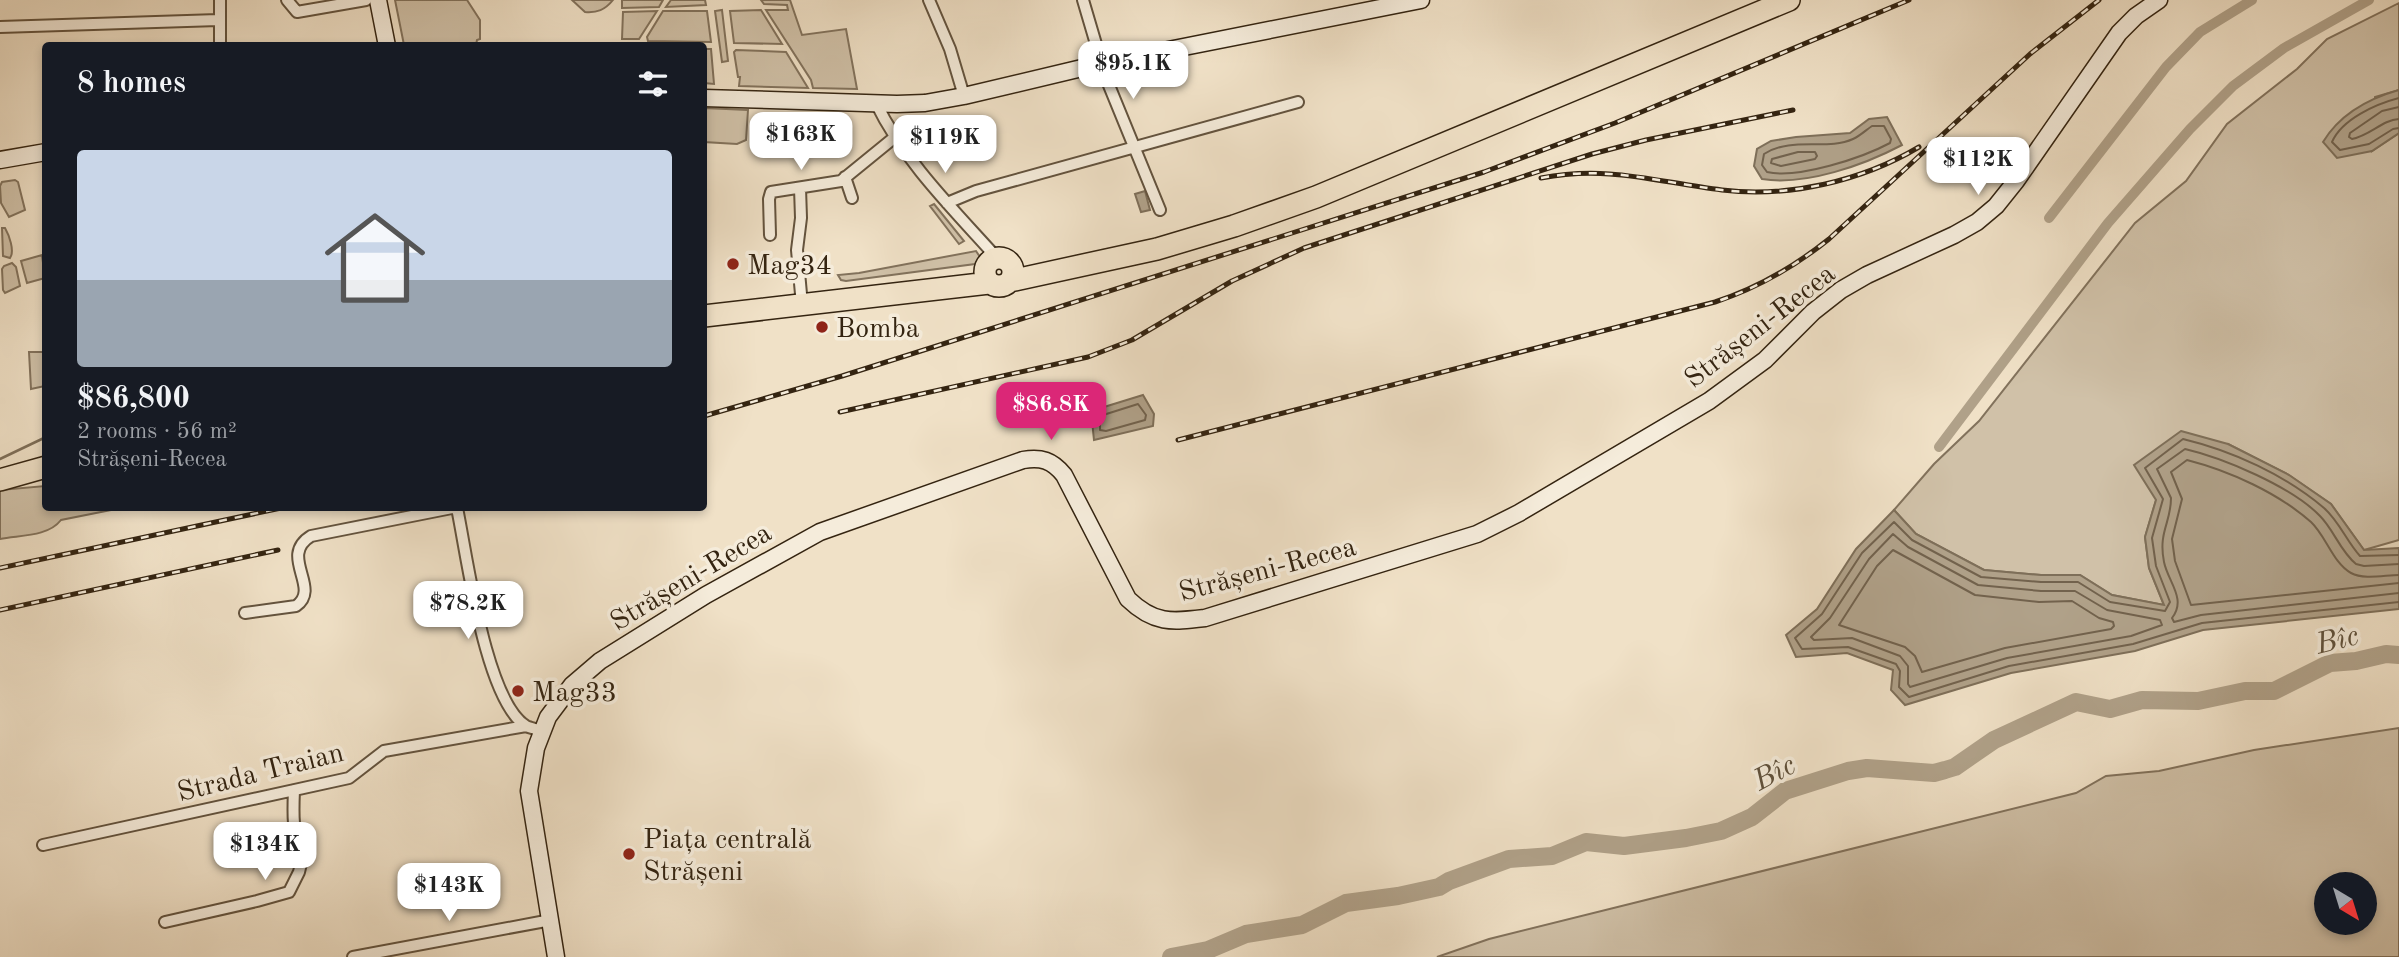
<!DOCTYPE html>
<meta charset="utf-8">
<style>
body{margin:0;font-family:"Old Standard TT",serif;background:#242831;color:#f1f3f6;height:100vh;display:flex;flex-direction:column;font-size:26px;white-space:nowrap}
*{box-sizing:border-box;margin:0}
p{font-size:23px;color:#9ea1a6}
.icon{flex:none;width:38px;height:38px;fill:none;stroke:currentColor;stroke-width:2;stroke-linecap:round;stroke-linejoin:round}
.map{position:relative;flex:1;overflow:hidden}
.side{position:absolute;left:42px;top:42px;width:665px;height:469px;display:flex;flex-direction:column;background:#171b24;border-radius:7px;box-shadow:0 4px 10px #0003}
.side>*{flex:none}
.needle{width:46px;rotate:142deg}
.buttons{position:absolute;left:2314px;top:872px;display:grid;gap:14px}
.buttons a{display:grid;place-items:center;width:63px;height:63px;border-radius:50%;background:#171b24;box-shadow:0 4px 10px #0003;font-size:35px}
.price{position:absolute;translate:-50% -60px;padding:0 16px;border-radius:14px;background:#fff;color:#222;font-size:23px;line-height:46px;filter:drop-shadow(0 2px 4px #0008)}
.price::after{content:'';position:absolute;left:50%;top:42px;width:21px;height:16px;margin-left:-10px;background:inherit;clip-path:polygon(0 0,100% 0,50% 100%)}
.price.active{background:#db2777;color:#fff}
ul{padding:0;list-style:none}
li{display:grid;align-content:center;gap:14px;height:371px;padding:0 35px}
li+li{border-top:2px solid #363941}
li span{display:grid;place-items:center;height:217px;border-radius:7px;color:#555}
li>.icon{margin-inline-start:auto}
span .icon{width:126px;height:126px;fill:#fffc;stroke-width:1}
li b{font-size:30px}
h2{display:flex;justify-content:space-between;align-items:center;height:84px;padding:0 35px;font-size:30px}
.map>svg:first-child{display:block}
.green{fill:#d0c1a8;stroke:#82725c;stroke-width:2;fill-rule:evenodd}
.water{fill:#b0a189;stroke:#7e6f59;stroke-width:2}
.lines{fill:none;stroke-linecap:round;stroke-linejoin:round}
.shore{stroke:#72624d;stroke-width:2}
.stream{stroke:#7e6f59;stroke-width:2.5}
.canal{stroke:#b0a189;stroke-width:10}
.river{stroke:#b0a189;stroke-width:18}
.street-casing{stroke:#63533e;stroke-width:14}
.secondary-casing{stroke:#342411;stroke-width:19}
.highway-casing{stroke:#342411;stroke-width:24}
.street{stroke:#f5ecdb;stroke-width:10}
.secondary{stroke:#f5ecdb;stroke-width:16}
.highway{stroke:#f0e1c7;stroke-width:21}
.rail-casing{stroke:#342411;stroke-width:5}
.rail{stroke:#f5ecdb;stroke-width:2.5;stroke-dasharray:8;stroke-linecap:butt}
.poi-dot{fill:#8f2418;stroke:#f5ecdb;stroke-width:2.5}
.labels{text-anchor:middle;stroke-width:7;stroke-linejoin:round;paint-order:stroke}
.poi-label{font-size:28px;fill:#342411;stroke:#f5ecdb;text-anchor:start}
.street-label{font-size:28px;fill:#342411;stroke:#f5ecdb}
.water-label{font-size:30px;font-style:italic;fill:#5f503b;stroke:#f5ecdb}
</style>
<div class="map">
<svg width="2399" height="957" viewBox="0 0 2399 957">
<rect width="100%" height="100%" fill="#f0e1c7"/>
<filter id="stains"><feTurbulence type="fractalNoise" baseFrequency=".00286" numOctaves="4"/><feColorMatrix values="0 0 0 0 .2 0 0 0 0 .09 0 0 0 0 .02 0 0 0 .5 -.17"/></filter>
<radialGradient id="worn" r=".72"><stop offset=".6" stop-color="#630" stop-opacity="0"/><stop offset="1" stop-color="#630" stop-opacity=".3"/></radialGradient>
<path class="green" d="M395,0H467L480,20V39L477,40L476,45H404Z
M572,0H613C605,10 597,13 585,12Z
M622,0H663L659,7L622,8Z
M671,0H705L706,5L666,7Z
M761,0H790L802,35L846,29L857,89L813,88L811,80L766,10H788L787,5L764,4Z
M2399,3V90L2375,97L2372,151L2399,133V540L2364,550L2331,504L2289,475L2228,444L2156,500L2145,537L2149,568L2164,605L2112,595L2080,575H2041L1984,570L1916,534L1894,510L1934,464L1979,421L2135,223L2186,181L2227,124L2297,69L2327,39Z
M722,10L728,61L722,62L715,11Z
M761,10L782,44L734,43L730,11Z
M657,11L639,39H622L623,12Z
M663,11H707L711,42L648,41L647,37Z
M704,49H711L714,84L704,83Z
M736,50L786,52L808,88L739,86L740,77H738L734,52Z
M704,108L748,110L746,140L737,144L704,142Z
M15,180L18,182L25,210L9,217L1,203L0,186L2,182Z
M934,204L964,241L959,244L930,206Z
M2,228H5C9,235 15,251 10,258L3,256Z
M976,251L980,257L975,264L846,281L841,280L838,275L859,273Z
M42,255L45,278L27,283L21,261Z
M12,263L16,267L20,286L5,293L3,290L2,269L4,266Z
M29,352H45V386L31,389Z
M45,486L46,508H121L61,520C48,537 19,535 0,539V490Z
M2399,728V957H1437L1489,939L2076,793L2106,776L2159,771L2254,750ZM2326,884H2364V922H2326Z"/>
<path class="water" d="M2399,90V133L2372,151L2337,158L2323,142C2340,114 2367,99 2399,90Z
M1887,117L1902,145C1864,165 1806,186 1762,179L1754,166L1757,149L1771,141L1796,137L1850,133L1869,119Z
M1145,191L1150,210L1141,212L1135,194Z
M1143,395L1154,414L1153,426L1094,440L1091,411Z
M2181,431L2228,444L2289,475L2331,504L2364,550L2399,548V609L2203,630L2135,651L2011,673L1905,705L1891,690L1893,670L1847,653L1796,657L1786,635L1817,609L1856,549L1894,510L1916,534L1984,570L2041,575H2080L2112,595L2164,605L2149,568L2145,537L2156,500L2134,465Z"/>
<g class="lines">
<path class="shore" d="M2399,98C2376,104 2342,119 2332,142L2340,150L2369,144L2393,129L2399,128
M2399,107L2382,111L2350,133L2349,137L2352,139C2371,135 2382,120 2399,119
M1872,126H1884L1891,139L1890,143C1862,158 1798,179 1767,172L1762,165L1764,154C1792,136 1827,151 1853,139C1860,136 1866,130 1872,126Z
M1798,152H1815L1817,156L1815,159L1781,166L1771,163L1772,159Z
M1138,404L1146,415L1145,420L1106,431L1100,430V416Z
M1893,534L1908,547L1978,585L2041,591H2075L2107,610L2160,620L2162,625L2131,636L2007,658L1910,687L1908,684V666L1900,656L1852,638L1814,640L1811,637L1830,618L1869,559Z
M1893,550L1975,595L2039,602L2072,601L2099,618L2113,622L2114,626L2111,629L2005,648L1922,672L1915,656L1905,647L1839,625L1877,566Z
M2399,555L2360,556C2347,542 2339,521 2324,508C2285,475 2233,451 2183,439L2145,468L2163,499L2152,538L2156,566L2170,602L2165,611L2110,602L2078,582H2041L1981,577L1912,540L1894,522L1862,553L1822,614L1795,638L1802,649L1848,647L1896,664L1900,671L1899,687L1909,697L2009,666L2133,644L2202,623L2399,602
M2399,564L2364,566L2356,564C2340,551 2334,530 2320,516C2292,487 2224,458 2185,449L2157,469L2171,498C2171,523 2158,532 2164,562C2168,582 2187,599 2172,618L2174,622L2201,615L2399,593
M2399,575C2385,575 2364,580 2351,573C2333,563 2326,536 2311,522C2278,493 2230,471 2187,460L2171,472L2182,499L2172,539L2175,561L2191,605L2399,583"/>
<path class="stream" d="M0,459L46,437"/>
<path class="canal" d="M2049,218L2166,67L2200,32L2252,0
M1939,447L2108,223L2190,129L2233,86L2284,48L2369,0"/>
<path class="river" d="M1171,957L1208,950L1246,934L1302,925L1346,903L1398,896L1439,887L1449,881L1509,859L1552,856L1586,842L1624,846L1686,838L1721,831L1752,817L1785,791L1848,771L1867,768L1934,773L1945,770L1955,767L1994,740L2076,702L2110,709L2142,700L2198,701L2245,691H2274L2330,663L2356,661L2386,654L2399,655"/>
<g class="street-casing">
<path id="street" d="M287,0L297,12L366,0
M929,0L950,49L964,96
M1083,0L1106,78L1160,210
M0,27L218,20
M220,46V0
M876,103C904,161 954,210 997,258
M845,177L852,198
M800,188L801,218L797,250L801,294
M947,203L976,191L1298,102
M770,235L769,199L771,192L841,181L895,137
M457,508C467,555 485,700 526,726C530,728 537,729 541,731
M245,613L296,606C322,588 278,556 311,536L452,508
M43,845L349,778L384,751L526,726
M165,922L257,901L289,892L299,872L303,855C292,834 293,813 294,790
M353,957L551,920"/>
</g>
<g class="secondary-casing">
<path id="secondary" d="M378,0L387,46
M704,98L897,104L925,103L964,96L1103,63L1421,0
M0,160L46,152
M556,957L529,791L536,748L548,717L572,685L600,661L706,595L820,532L1023,460C1041,457 1052,460 1064,475L1128,599C1154,624 1171,622 1205,618L1477,534L1519,513L1709,401L1765,360L1813,312L1841,290L1867,275L1954,235L1977,222L1996,206L2016,181L2119,33L2136,16L2159,0"/>
</g>
<g class="highway-casing">
<path id="highway" d="M985 272a14 14 0 1 1 28 0a14 14 0 1 1-28 0Z
M1010,281L1157,249L1234,226L1316,197L1789,0
M704,316L989,283
M0,480L46,467"/>
</g>
<use href="#street" class="street"/>
<use href="#secondary" class="secondary"/>
<use href="#highway" class="highway"/>
<g class="rail-casing">
<path id="rail" d="M1541,178C1608,165 1657,182 1722,190C1789,198 1862,181 1919,147
M840,412L1088,357L1132,340L1232,281L1304,248L1592,154L1646,140L1793,110
M704,416L842,376L1484,172L1615,123L1909,0
M1178,440L1715,302C1758,288 1794,267 1829,239L2030,54L2099,0
M0,568L281,508
M0,610L278,550"/>
</g>
<use href="#rail" class="rail"/>
</g>
<g class="poi-dot">
<circle cx="733" cy="264" r="7"/>
<circle cx="822" cy="327" r="7"/>
<circle cx="518" cy="691" r="7"/>
<circle cx="629" cy="854" r="7"/>
</g>
<g class="labels">
<g class="poi-label">
<text x="747" y="274">Mag34</text>
<text x="836" y="337">Bomba</text>
<text x="532" y="701">Mag33</text>
<text x="643" y="848">Piața centrală<tspan x="643" dy="32">Strășeni</tspan></text>
</g>
<g class="street-label">
<text transform="translate(1759 325) rotate(-38)" y="10">Strășeni-Recea</text>
<text transform="translate(1267 568) rotate(-15)" y="10">Strășeni-Recea</text>
<text transform="translate(690 576) rotate(-31)" y="10">Strășeni-Recea</text>
<text transform="translate(260 771) rotate(-14)" y="10">Strada Traian</text>
</g>
<g class="water-label">
<text transform="translate(2337 639) rotate(-14)" y="10">Bîc</text>
<text transform="translate(1774 772) rotate(-28)" y="10">Bîc</text>
</g>
</g>
<rect width="100%" height="100%" filter="url(#stains)"/>
<rect width="100%" height="100%" fill="url(#worn)"/>
</svg>
<div class="buttons">
<a><svg class="needle" viewBox="-14 -14 28 28"><path d="M0-13l5 13h-10z" fill="#e53935"/><path d="M0 13l5-13h-10z" fill="#9ea1a6"/></svg></a>
</div>
<b class="price" style="left:1133px;top:101px">$95.1K</b>
<b class="price" style="left:801px;top:172px">$163K</b>
<b class="price" style="left:945px;top:175px">$119K</b>
<b class="price" style="left:1978px;top:197px">$112K</b>
<b class="price active" style="left:1051px;top:442px">$86.8K</b>
<b class="price" style="left:468px;top:641px">$78.2K</b>
<b class="price" style="left:265px;top:882px">$134K</b>
<b class="price" style="left:449px;top:923px">$143K</b>
<section class="side">
<h2>8 homes<svg class="icon" aria-label="filters" viewBox="0 0 24 24"><path d="M4 7h16M4 17h16"/><circle cx="9" cy="7" r="2"/><circle cx="15" cy="17" r="2"/></svg></h2>
<ul>
<li><span style="background:linear-gradient(#c9d6e8 60%,#9aa5b1 0)"><svg class="icon" aria-label="home" viewBox="0 0 24 24"><path d="M3 11l9-7 9 7M6 9v11h12V9"/></svg></span><div><b>$86,800</b><p>2 rooms · 56 m²</p><p>Strășeni-Recea</p></div></li>
</ul>
</section>
</div>
